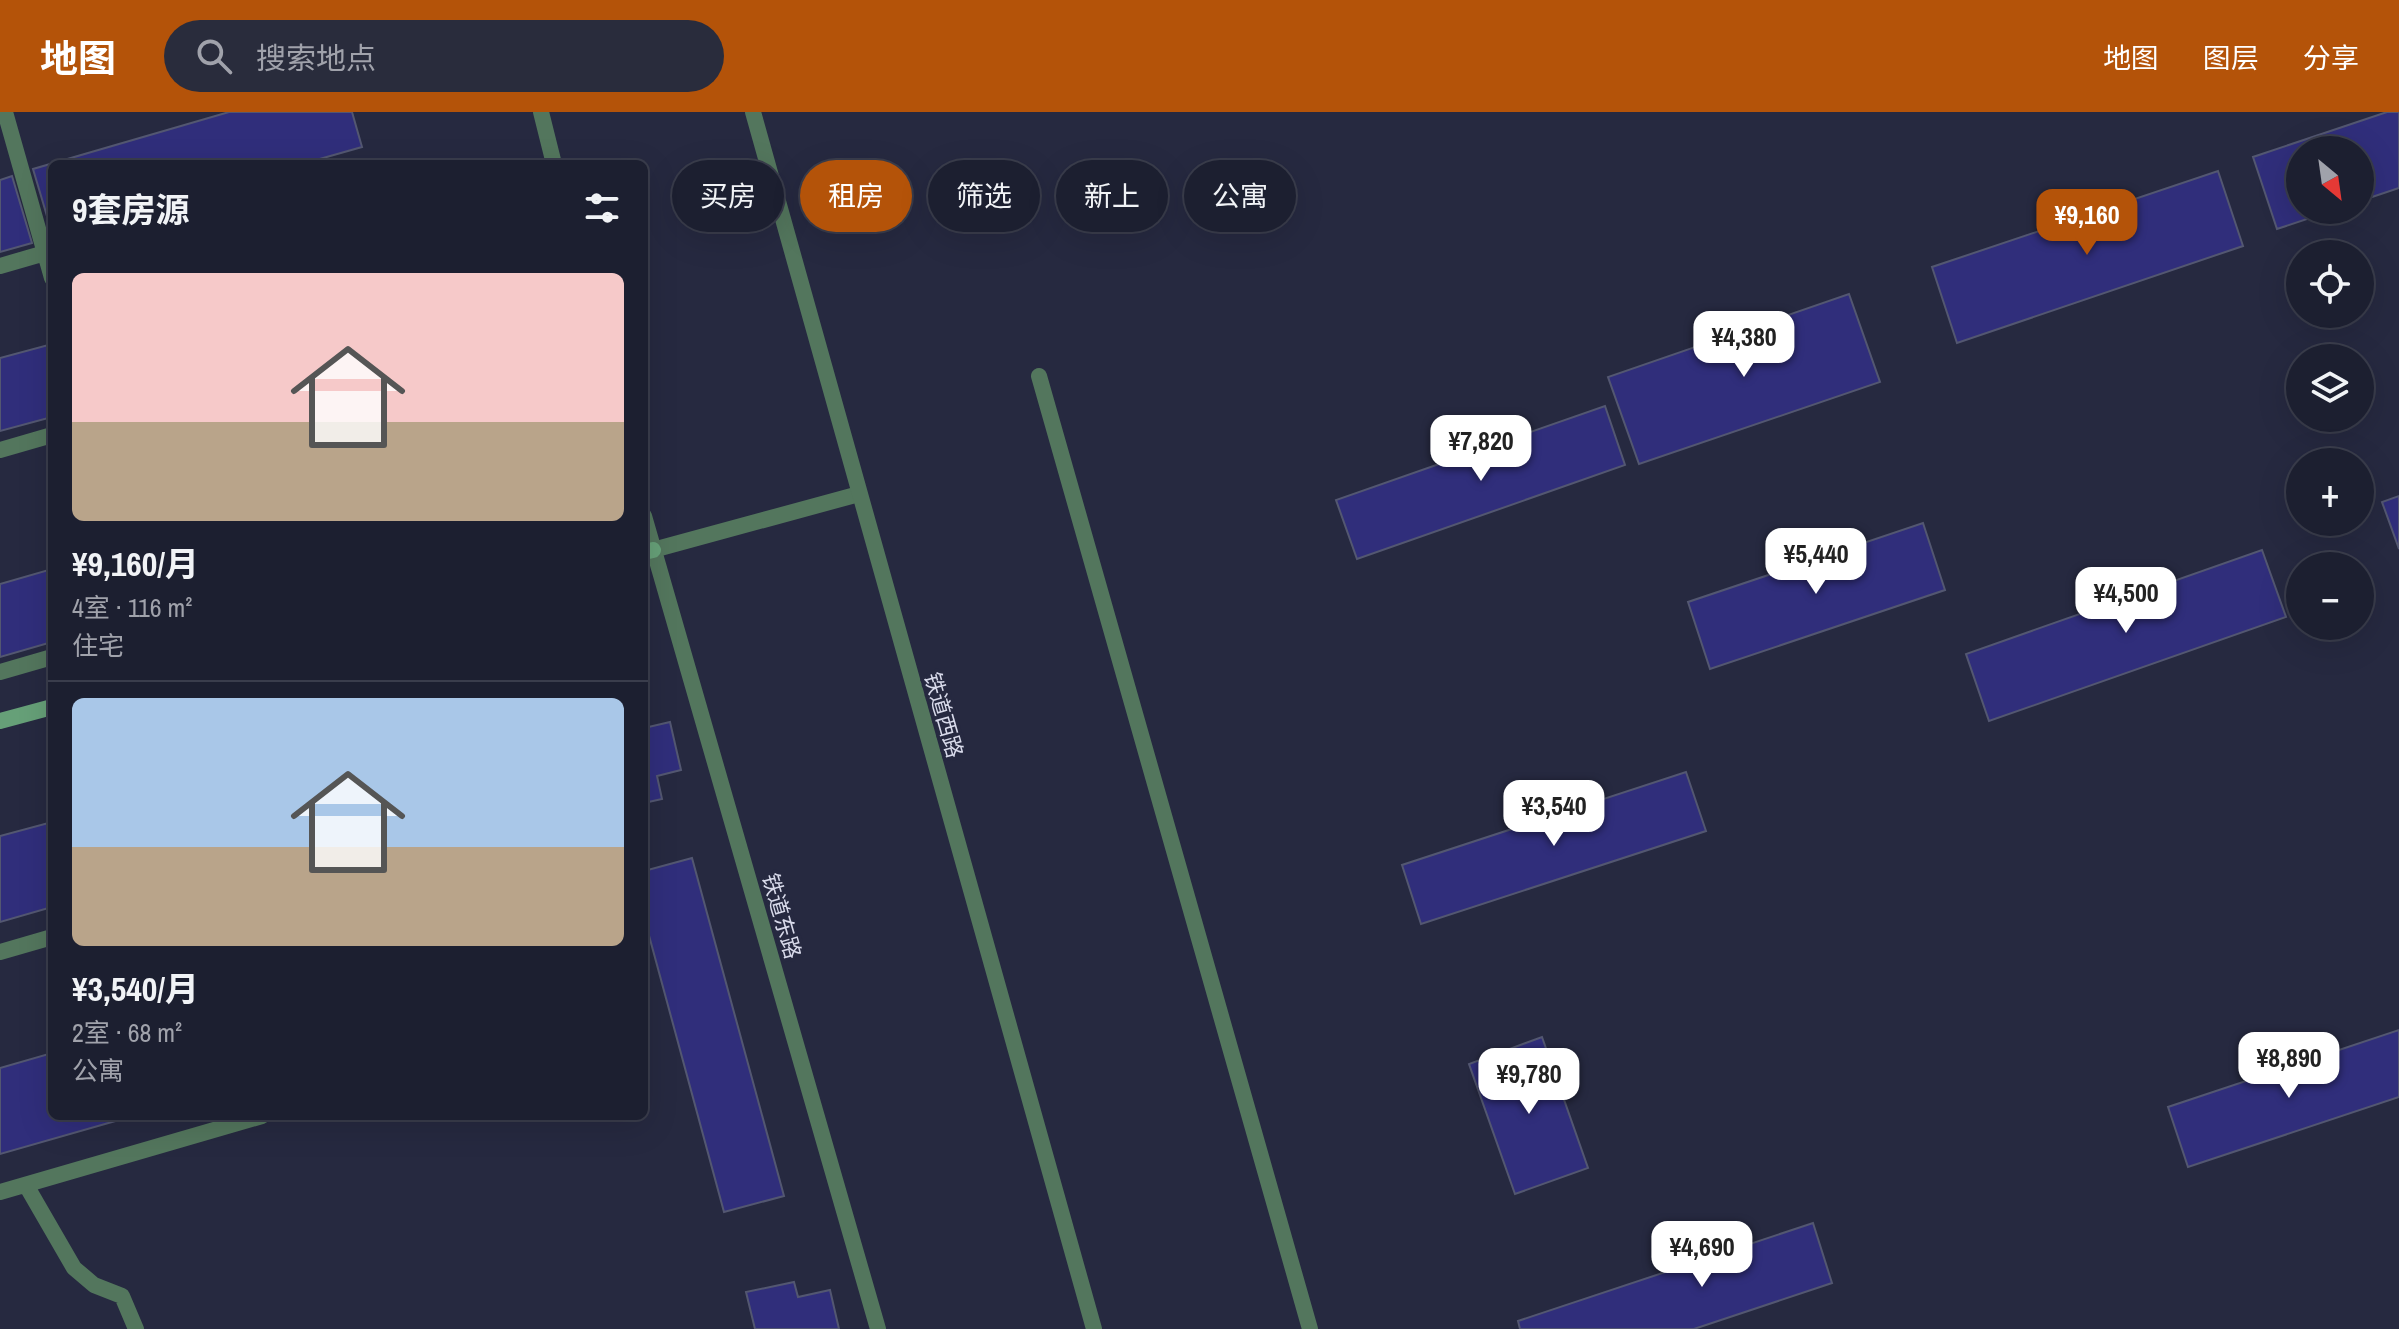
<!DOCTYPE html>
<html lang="zh">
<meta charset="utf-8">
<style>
body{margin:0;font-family:"Archivo Narrow","Noto Sans SC",sans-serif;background:#292c3c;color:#f1f3f6;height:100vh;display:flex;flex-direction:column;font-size:30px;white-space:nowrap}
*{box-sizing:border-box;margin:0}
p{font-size:26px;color:#a0a2ab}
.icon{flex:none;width:44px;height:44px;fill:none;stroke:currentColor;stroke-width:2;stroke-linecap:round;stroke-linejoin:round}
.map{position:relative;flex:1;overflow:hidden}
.panel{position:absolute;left:48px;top:48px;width:600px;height:960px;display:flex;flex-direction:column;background:#1c1f30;border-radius:12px;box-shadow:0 8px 32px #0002,0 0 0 2px #3a3d4c}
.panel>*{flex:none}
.guide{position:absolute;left:672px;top:48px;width:760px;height:72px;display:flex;gap:16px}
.needle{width:52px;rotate:151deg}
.controls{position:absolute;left:2286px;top:24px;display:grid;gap:16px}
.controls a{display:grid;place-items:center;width:88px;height:88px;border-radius:50%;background:#1c1f30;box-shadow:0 8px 32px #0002,0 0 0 2px #3a3d4c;font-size:40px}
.price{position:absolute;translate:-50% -68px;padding:0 18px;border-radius:16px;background:#fff;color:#222;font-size:26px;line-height:52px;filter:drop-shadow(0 2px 4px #0008)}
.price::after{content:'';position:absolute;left:50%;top:48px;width:24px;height:18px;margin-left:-12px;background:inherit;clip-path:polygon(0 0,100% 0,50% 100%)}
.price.on{background:#b45309;color:#fff}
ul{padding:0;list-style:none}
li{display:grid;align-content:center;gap:16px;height:424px;padding:0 24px}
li+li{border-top:2px solid #3a3d4c}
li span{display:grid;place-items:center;height:248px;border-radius:12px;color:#555}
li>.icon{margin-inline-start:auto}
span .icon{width:144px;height:144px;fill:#fffc;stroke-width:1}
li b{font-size:34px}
h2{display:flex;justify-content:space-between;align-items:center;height:96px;padding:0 24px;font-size:34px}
.chip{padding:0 28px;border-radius:36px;background:#1c1f30;box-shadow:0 8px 32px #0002,0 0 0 2px #3a3d4c;font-size:28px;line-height:72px}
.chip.on{background:#b45309;color:#fff}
header{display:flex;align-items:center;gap:48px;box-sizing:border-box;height:112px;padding:0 40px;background:#b45309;color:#fff}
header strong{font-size:38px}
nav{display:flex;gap:44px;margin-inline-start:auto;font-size:28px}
.search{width:560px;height:72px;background:#292c3c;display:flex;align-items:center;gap:20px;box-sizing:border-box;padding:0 28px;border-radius:44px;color:#a0a2ab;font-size:30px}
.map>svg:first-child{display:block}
.building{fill:#302e7b;stroke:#535771;stroke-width:2}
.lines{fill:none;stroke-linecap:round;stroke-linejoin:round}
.lane{stroke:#53765d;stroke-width:16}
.street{stroke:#53765d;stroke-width:16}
.secondary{stroke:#66a078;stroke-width:16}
.labels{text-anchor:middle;stroke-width:7;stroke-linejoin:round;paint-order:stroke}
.street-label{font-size:22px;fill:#d8daea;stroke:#262940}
</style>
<header>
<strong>地图</strong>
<div class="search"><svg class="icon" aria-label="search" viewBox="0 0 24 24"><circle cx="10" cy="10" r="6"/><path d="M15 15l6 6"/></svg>搜索地点</div>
<nav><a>地图</a><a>图层</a><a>分享</a></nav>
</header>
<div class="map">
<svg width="2399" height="1217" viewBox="0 0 2399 1217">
<rect width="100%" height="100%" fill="#262940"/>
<path class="building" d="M229,0H352L362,35L302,52H52V121L33,57Z
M2387,0H2399V76L2360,89V38H2300V98H2334L2277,117L2253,45Z
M2218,59L2243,134L1957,231L1932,155Z
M12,64L32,131L0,140V68Z
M1849,182L1880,270L1639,352L1608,265Z
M52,232V305L0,319V246Z
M1605,294L1625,353L1357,447L1336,388Z
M2399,384V437L2382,390Z
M1923,411L1945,478L1710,557L1688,490Z
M2262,438L2286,505L1989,609L1966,542Z
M52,457V530L0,545V472Z
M670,610L681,658L657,664L662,687L644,691V616Z
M1686,660L1706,719L1421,812L1402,753Z
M52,710V795L0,810V724Z
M692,746L784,1084L724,1100L644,805V759Z
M2399,918V985L2188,1055L2168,995Z
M1542,925L1588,1056L1515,1082L1469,952Z
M52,941V1004H133L0,1042V956Z
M1813,1111L1832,1171L1694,1217H1520L1518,1209Z
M794,1170L798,1185L830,1178L839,1217H755L746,1180Z"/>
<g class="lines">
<path class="lane" d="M653,438L859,382"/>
<path class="street" d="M5,0L52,166
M541,0L554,52
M753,0L1094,1217
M0,154L45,141
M1039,264L1310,1217
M0,338L52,323
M644,404L878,1217
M0,560L52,545
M0,840L52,825
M26,1073L74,1156L94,1173L122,1184L136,1217
M0,1080L262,1004"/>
<path class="secondary" d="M644,440L653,438
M0,609L52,595"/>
</g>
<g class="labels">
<g class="street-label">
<text transform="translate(944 603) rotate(74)" y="8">铁道西路</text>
<text transform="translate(782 804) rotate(74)" y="8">铁道东路</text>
</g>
</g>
</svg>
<div class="controls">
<a><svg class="needle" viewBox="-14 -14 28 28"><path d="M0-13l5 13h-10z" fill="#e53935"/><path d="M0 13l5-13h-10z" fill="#a0a2ab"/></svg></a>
<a><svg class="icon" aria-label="locate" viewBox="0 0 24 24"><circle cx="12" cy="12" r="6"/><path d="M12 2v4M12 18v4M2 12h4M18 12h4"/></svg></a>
<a><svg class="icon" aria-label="layers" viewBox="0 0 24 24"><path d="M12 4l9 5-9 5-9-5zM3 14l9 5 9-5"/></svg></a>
<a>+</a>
<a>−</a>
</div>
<b class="price on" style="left:2087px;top:145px">¥9,160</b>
<b class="price" style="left:1744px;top:267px">¥4,380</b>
<b class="price" style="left:1481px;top:371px">¥7,820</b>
<b class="price" style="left:1816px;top:484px">¥5,440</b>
<b class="price" style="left:2126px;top:523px">¥4,500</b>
<b class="price" style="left:1554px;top:736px">¥3,540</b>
<b class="price" style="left:2289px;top:988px">¥8,890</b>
<b class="price" style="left:1529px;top:1004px">¥9,780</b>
<b class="price" style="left:1702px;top:1177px">¥4,690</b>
<div class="guide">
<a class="chip">买房</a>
<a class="chip on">租房</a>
<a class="chip">筛选</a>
<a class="chip">新上</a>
<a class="chip">公寓</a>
</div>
<section class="panel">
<h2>9套房源<svg class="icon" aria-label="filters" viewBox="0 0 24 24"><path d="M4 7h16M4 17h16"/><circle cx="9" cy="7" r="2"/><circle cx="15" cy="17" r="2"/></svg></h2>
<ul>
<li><span style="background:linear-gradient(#f6c9c9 60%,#b9a48a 0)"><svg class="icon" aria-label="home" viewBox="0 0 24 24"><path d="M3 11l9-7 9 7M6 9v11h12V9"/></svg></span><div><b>¥9,160/月</b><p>4室 · 116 m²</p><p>住宅</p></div></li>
<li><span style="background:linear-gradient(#a9c7e8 60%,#b9a48a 0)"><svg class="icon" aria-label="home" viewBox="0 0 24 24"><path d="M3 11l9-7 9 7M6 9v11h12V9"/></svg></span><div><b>¥3,540/月</b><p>2室 · 68 m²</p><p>公寓</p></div></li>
</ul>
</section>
</div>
